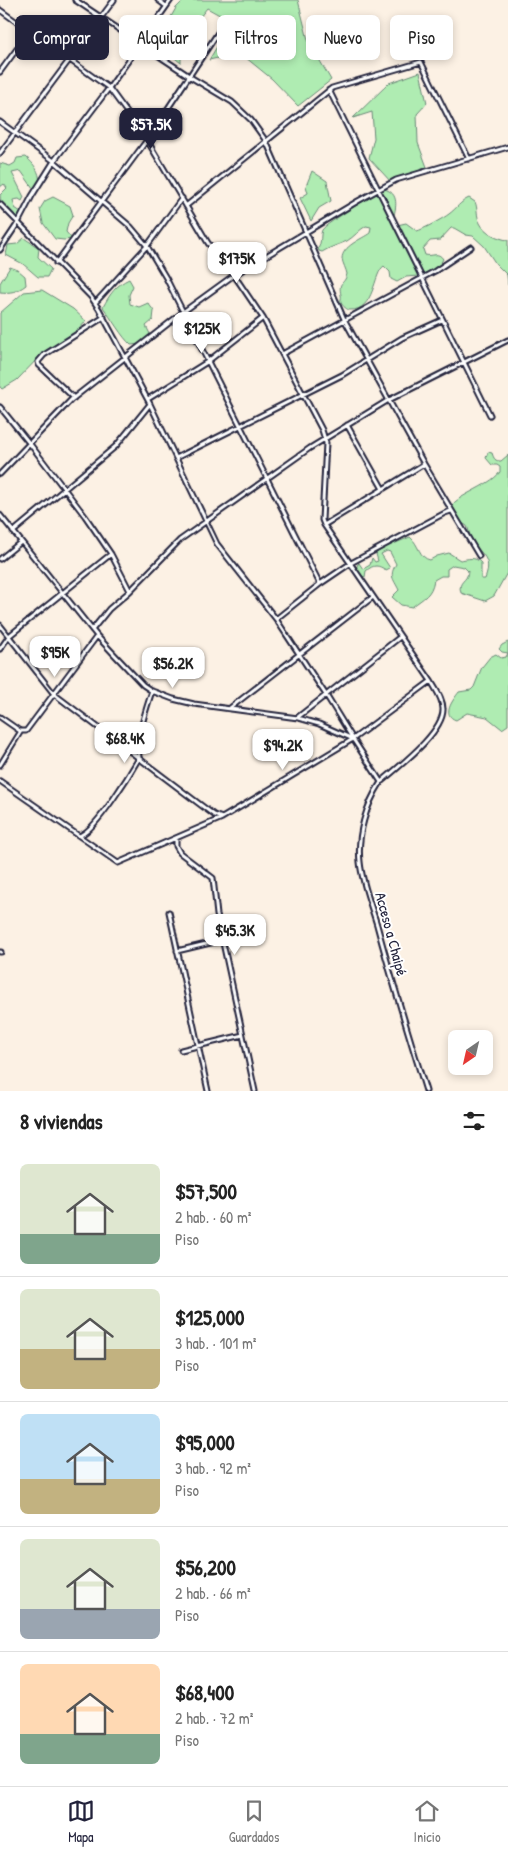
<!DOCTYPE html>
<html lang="es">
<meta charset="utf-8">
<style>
body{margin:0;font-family:"Patrick Hand",sans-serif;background:#f2f2f2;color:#222;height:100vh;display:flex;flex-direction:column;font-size:19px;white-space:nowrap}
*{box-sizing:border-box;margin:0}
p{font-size:16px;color:#767676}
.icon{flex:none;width:28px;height:28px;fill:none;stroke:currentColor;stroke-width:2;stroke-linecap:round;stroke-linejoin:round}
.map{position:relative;height:1091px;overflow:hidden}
.drawer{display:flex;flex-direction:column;background:#fff;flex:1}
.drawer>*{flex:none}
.guide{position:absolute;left:15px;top:15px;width:479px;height:45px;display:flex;gap:10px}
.needle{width:32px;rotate:214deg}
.controls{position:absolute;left:448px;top:1030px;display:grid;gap:10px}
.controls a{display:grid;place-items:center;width:45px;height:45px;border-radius:8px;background:#fff;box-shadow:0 2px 8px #0003;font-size:25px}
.price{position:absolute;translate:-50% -42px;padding:0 11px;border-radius:10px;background:#fff;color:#222;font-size:16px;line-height:32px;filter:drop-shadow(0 1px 2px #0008)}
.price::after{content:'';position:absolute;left:50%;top:30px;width:15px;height:11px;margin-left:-8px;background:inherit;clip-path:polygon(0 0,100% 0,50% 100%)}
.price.on{background:#22223b;color:#fff}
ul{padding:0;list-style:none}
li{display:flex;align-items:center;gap:15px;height:125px;padding:0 20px}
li+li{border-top:1px solid #e0e0e0}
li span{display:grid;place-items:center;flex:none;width:140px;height:100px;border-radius:8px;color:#555}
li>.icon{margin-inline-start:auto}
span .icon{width:60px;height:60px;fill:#fffc;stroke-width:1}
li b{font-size:21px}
h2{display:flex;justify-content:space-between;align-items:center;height:60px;padding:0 20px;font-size:21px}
.chip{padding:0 18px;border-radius:8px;background:#fff;box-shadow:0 2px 8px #0003;font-size:18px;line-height:45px}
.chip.on{background:#22223b;color:#fff}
.tab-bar{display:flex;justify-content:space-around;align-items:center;height:70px;border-top:1px solid #e0e0e0;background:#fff;font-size:14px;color:#767676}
.tab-bar a{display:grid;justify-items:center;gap:2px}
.tab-bar .on{color:#22223b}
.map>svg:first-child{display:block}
.green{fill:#afecb2;stroke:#688776}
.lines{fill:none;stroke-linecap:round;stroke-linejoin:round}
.street-casing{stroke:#22223b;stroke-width:7}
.street{stroke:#fff;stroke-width:3}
.labels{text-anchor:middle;stroke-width:4;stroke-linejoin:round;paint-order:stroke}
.street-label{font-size:15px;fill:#22223b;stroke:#fff}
</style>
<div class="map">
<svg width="508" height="1091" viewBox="0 0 508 1091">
<rect width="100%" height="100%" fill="#fcf1e4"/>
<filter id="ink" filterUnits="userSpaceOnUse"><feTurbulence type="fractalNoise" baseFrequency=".02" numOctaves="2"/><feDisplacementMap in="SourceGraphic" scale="10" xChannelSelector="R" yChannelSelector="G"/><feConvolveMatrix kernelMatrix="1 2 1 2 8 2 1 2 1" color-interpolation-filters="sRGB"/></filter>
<g filter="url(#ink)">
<path class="green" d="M184,0H298L308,40L331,80L298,106L272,79L240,53L209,60L225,33V18L207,8L181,41V63L156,43L176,8Z
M420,72L427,103L417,114L418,143L427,167L391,182L369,158L374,138L372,112L353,118L389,83Z
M26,157C35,165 39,171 40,182L33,188L21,171L12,173L24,197L22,201L19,199L13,200L15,208L21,212L19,217H14L1,204L0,195L7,188L4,184L0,187V163L10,166L15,163L17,158Z
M312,171L327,181L331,201L319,208L311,221L300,198L308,193L306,186Z
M384,189C400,193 396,208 393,219L397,225L406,223L417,231C422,230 444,218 449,214C457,208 460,202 469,198L475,202C478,208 476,216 480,223C484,232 498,239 508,240V285L507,275L496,264L484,246L473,236L466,235L454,228H451L440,240L430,241L423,249L425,255C433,257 438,251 443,259L438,268L418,276L406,277L397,282L391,279L390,272L384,266C373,273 375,311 350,310C347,310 343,306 341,303C340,299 342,299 341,295C338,280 344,286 347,274C346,269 343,264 342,259C342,246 362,239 370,233L371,227L366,226C359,230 354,237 347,241C338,245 330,247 322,252L319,251L318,249C322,241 320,235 322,230C326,223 375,194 384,189Z
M53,197L70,206L73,215L68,223L66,232L72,239L64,240L55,239L43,223L40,209L45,201Z
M24,238L39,248L38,257L51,269L47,277H38L23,264L6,255L8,245L17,244Z
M10,267L18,270L25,276L26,285C17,292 11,293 0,292V283Z
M129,279L133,286L129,295L130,304L139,307L148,303L154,311L153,320L146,326L150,334L149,343L131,345C122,337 111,318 103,307C110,294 116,285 129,279Z
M42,290L73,309L86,321L74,335L42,354L17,380L2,389L0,387V313L24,292Z
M488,452L492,453C494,459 495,461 501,461L508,455V571L494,596L485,601L461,593C457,580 468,582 468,571L464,567L453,565L447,569V576H441L434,580C431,596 424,597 412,607L401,605L392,597L399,590C393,578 389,576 396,564L390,552L387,551L381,554L390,568L386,570C378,565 374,564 366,571L365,577L362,576L356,568L358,564L359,563L363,569L370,565L372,558L375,562L378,561L376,554L379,550L410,537C419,544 419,558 430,560L437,556L449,553L460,560C468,559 475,556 481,563V579H485C494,556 478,554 471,538C469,534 469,530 467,526L454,518L449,510C453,496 489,487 500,472V467L497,465H492L486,458Z
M508,642V725L502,729L487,717L467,713L456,720C441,715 453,700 459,692L471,690L474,687L482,667L490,657L496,654L501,658L506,657L508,653L502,652L499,649L502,645Z"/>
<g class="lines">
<g class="street-casing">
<path id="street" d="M75,0L192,78L232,102L251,120L266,141L344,319L424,464L479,556
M158,0L166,6
M0,10L109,88L147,140L208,243L234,275L263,318L322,430L326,443L322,520L324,525L431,681C436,690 443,699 443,709C444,732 398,767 381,782C366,805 357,835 360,862C362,883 371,905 377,925C392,981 409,1036 426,1091
M0,72L30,31
M329,90L490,415
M0,122L54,161L131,227L147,246L166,278L320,584
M0,153L114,0
M0,204L91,297L99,309L150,404L217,544L276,619L326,695L353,739
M186,206L332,88L421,62L469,159
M0,250L18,223L32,196L54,161L109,88L171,0
M56,263L147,140L225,22
M95,303L147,246L182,198
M282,354L435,271L471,247
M74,398L39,365L38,362L44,355L104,317
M148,399L207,362L263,318
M0,407L30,444L85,516L111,554L130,591
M347,425L383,489
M176,458L342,375L402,338L442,320
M0,474L71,400L183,312L234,275L358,201L396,180L508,147
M0,515L97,636L143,685L152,691L173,699L194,704L298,718L319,724L353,739L381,782
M324,525L424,464
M13,532L116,446L150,404
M0,559L21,542
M276,619L320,584L351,563L445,513L451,511
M0,625L54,694L214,815L222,818
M92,630L109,609L130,591L180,540L310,448L387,401L508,340
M0,649L9,636L111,554
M230,708L373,597
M0,717L20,731H26L97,636
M298,717L400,637
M0,765L21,731
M0,781L118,863L222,818L353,739L431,681
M81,835C97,828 130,774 139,758C137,735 145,713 152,691
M176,838V846L180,853L213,878L217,915L255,1091
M169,912L208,1091
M177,951L223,940
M0,952H1
M181,1050L243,1035"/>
</g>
<use href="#street" class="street"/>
</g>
</g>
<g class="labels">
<g class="street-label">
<text transform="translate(391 934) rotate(75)" y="5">Acceso a Chaipé</text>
</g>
</g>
</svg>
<div class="controls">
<a><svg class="needle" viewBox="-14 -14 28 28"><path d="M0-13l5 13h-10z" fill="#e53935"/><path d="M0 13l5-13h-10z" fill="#767676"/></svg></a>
</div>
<b class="price on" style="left:151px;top:150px">$57.5K</b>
<b class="price" style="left:237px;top:284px">$175K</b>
<b class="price" style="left:202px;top:354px">$125K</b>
<b class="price" style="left:55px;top:678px">$95K</b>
<b class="price" style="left:173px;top:689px">$56.2K</b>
<b class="price" style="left:125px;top:764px">$68.4K</b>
<b class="price" style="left:283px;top:771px">$94.2K</b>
<b class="price" style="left:235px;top:956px">$45.3K</b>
<div class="guide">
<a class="chip on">Comprar</a>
<a class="chip">Alquilar</a>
<a class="chip">Filtros</a>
<a class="chip">Nuevo</a>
<a class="chip">Piso</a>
</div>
</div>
<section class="drawer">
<h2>8 viviendas<svg class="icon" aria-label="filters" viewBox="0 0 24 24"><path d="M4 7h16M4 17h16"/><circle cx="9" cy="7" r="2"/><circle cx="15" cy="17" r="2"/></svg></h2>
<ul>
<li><span style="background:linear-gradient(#dfe7d0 70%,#7fa58c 0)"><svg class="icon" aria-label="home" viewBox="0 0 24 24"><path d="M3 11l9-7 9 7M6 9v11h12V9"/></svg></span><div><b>$57,500</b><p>2 hab. · 60 m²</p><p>Piso</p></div></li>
<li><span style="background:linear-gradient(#dfe7d0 60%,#c2b280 0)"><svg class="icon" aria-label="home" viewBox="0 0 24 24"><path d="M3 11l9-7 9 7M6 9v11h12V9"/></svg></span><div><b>$125,000</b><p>3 hab. · 101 m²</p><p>Piso</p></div></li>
<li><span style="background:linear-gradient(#bfe0f5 65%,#c2b280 0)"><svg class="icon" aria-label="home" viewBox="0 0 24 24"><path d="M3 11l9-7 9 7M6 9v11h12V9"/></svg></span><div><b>$95,000</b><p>3 hab. · 92 m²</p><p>Piso</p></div></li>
<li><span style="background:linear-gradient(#dfe7d0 70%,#9aa5b1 0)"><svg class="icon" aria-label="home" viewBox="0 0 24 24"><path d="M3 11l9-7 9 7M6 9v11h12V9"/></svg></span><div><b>$56,200</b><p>2 hab. · 66 m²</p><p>Piso</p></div></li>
<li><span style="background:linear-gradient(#ffd9b3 70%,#7fa58c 0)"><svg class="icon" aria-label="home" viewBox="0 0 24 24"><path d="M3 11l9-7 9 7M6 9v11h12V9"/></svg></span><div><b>$68,400</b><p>2 hab. · 72 m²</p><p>Piso</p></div></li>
</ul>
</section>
<nav class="tab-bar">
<a class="on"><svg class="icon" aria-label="map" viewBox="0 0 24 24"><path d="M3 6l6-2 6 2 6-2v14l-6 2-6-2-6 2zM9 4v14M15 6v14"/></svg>Mapa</a>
<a><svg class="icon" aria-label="saved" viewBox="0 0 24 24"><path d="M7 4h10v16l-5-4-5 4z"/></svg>Guardados</a>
<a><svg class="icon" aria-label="home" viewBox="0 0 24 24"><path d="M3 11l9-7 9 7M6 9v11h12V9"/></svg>Inicio</a>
</nav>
